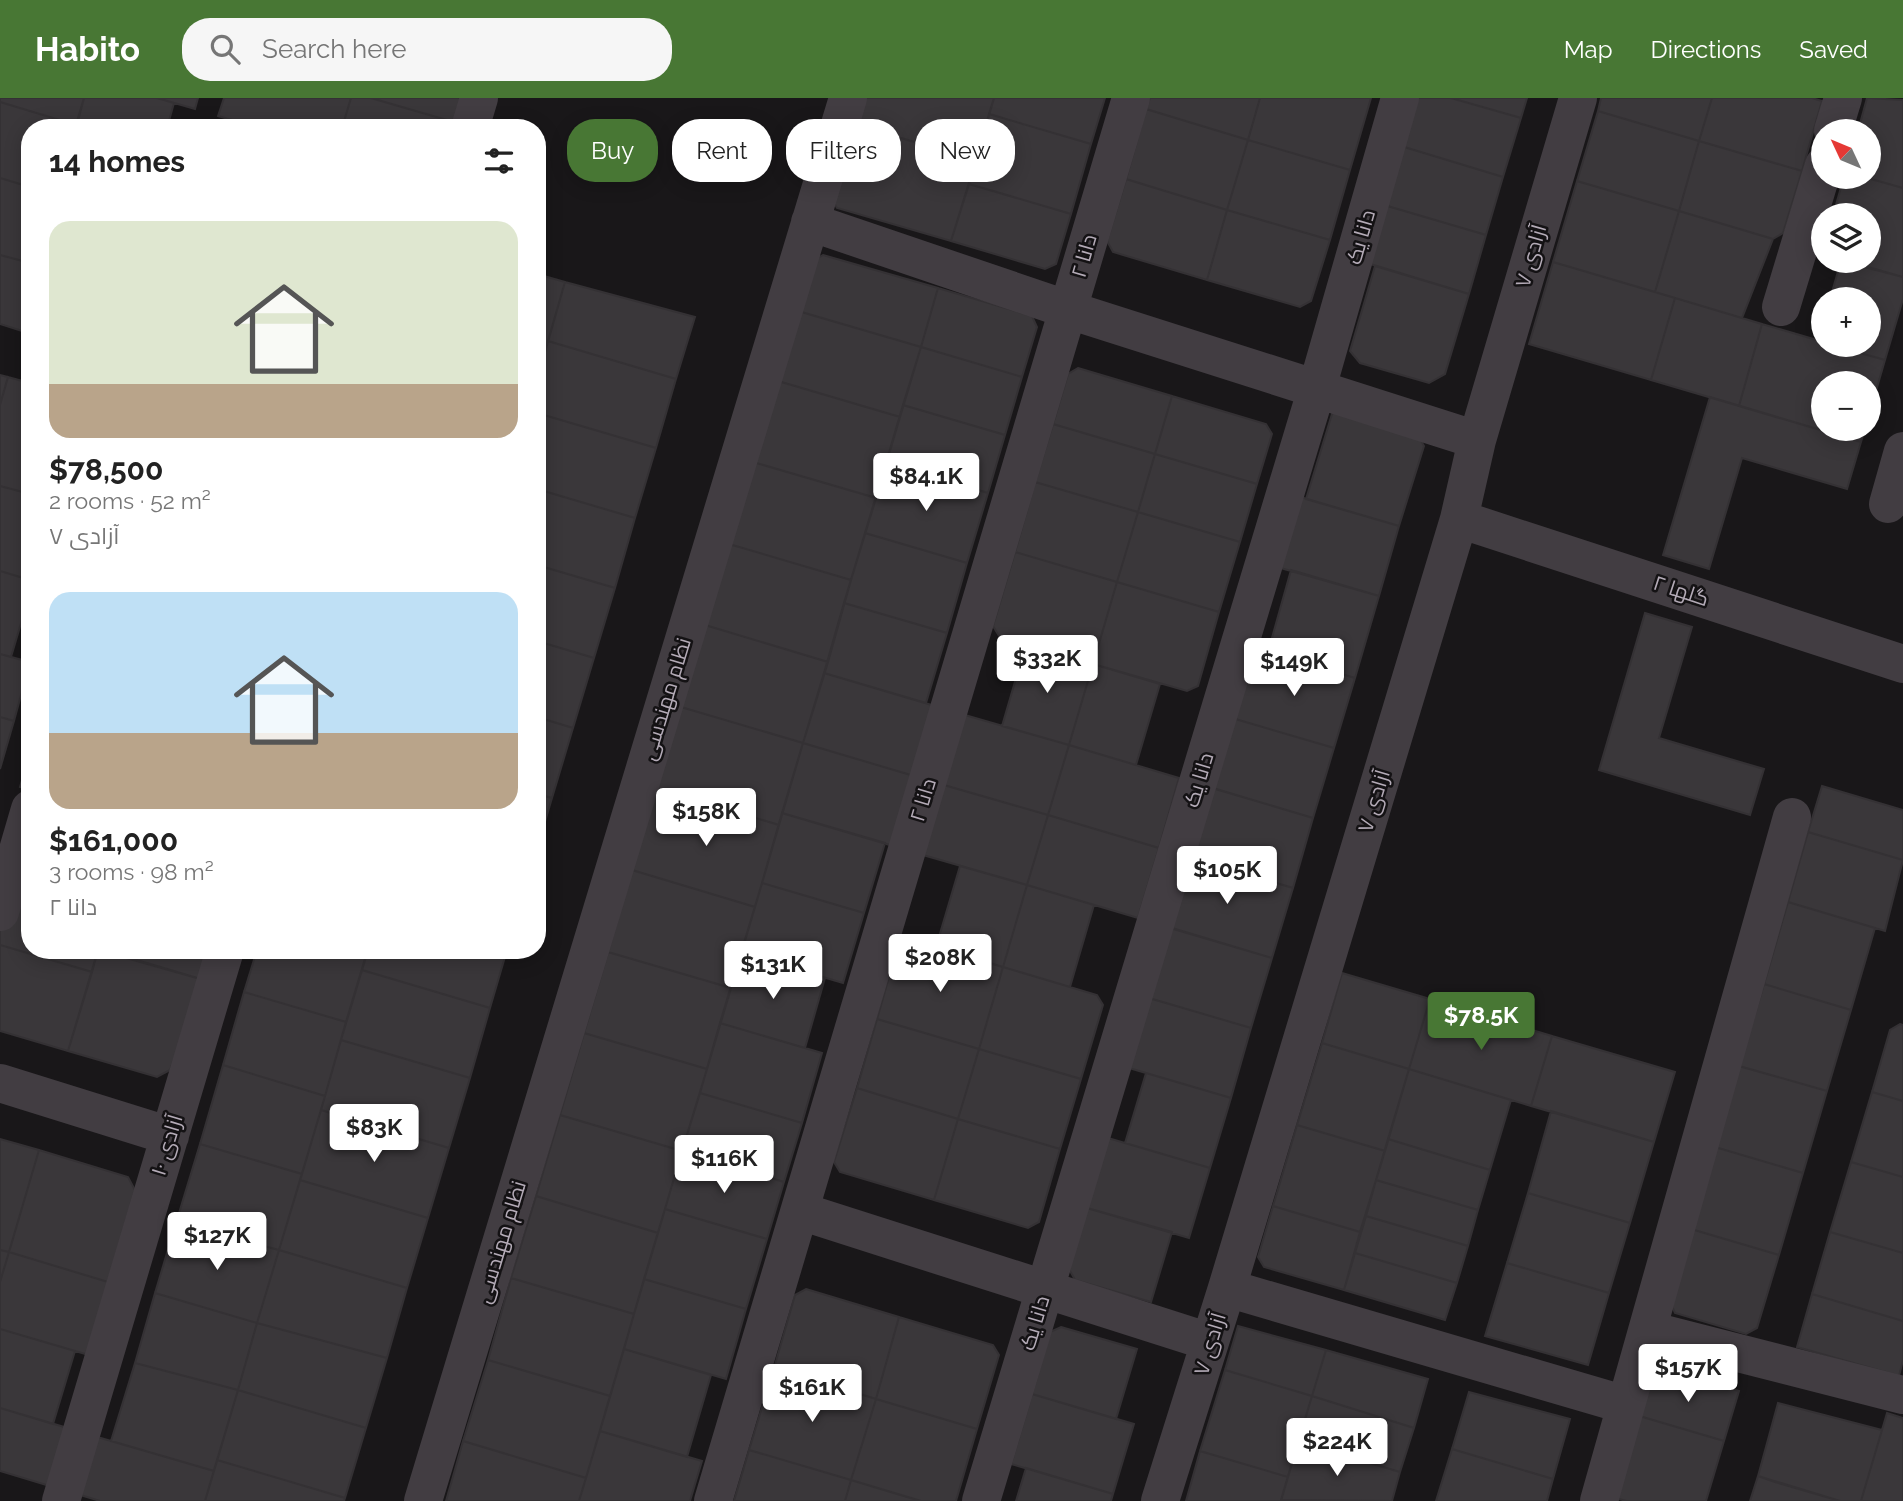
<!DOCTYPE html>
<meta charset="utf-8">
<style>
body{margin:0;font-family:Raleway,Cairo,sans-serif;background:#f6f6f6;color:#222;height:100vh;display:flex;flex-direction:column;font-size:26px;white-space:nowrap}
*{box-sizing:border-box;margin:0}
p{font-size:23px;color:#767676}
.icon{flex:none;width:38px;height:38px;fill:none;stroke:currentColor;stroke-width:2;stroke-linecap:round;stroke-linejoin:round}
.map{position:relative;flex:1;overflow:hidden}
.panel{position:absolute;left:21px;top:21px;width:525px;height:840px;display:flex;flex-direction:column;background:#fff;border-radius:28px;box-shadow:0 4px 18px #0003}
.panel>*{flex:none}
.top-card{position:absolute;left:567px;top:21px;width:665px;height:63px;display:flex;gap:14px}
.needle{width:46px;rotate:314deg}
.controls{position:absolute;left:1811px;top:21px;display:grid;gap:14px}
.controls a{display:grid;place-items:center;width:70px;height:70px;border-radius:50%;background:#fff;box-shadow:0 4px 18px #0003;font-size:35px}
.price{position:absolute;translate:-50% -60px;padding:0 16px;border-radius:7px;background:#fff;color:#222;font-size:23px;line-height:46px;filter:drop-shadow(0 2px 4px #0008)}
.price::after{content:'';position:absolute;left:50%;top:42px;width:21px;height:16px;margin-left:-10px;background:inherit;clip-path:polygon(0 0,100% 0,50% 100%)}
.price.current{background:#487734;color:#fff}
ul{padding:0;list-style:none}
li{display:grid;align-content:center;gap:14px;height:371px;padding:0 28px}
li span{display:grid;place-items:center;height:217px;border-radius:21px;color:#555}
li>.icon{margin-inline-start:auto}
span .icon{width:126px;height:126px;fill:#fffc;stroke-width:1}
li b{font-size:30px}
h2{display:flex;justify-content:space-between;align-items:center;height:84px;padding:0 28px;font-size:30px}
.chip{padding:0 24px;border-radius:28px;background:#fff;box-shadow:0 4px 18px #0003;font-size:24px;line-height:63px}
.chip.current{background:#487734;color:#fff}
header{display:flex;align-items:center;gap:42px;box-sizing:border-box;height:98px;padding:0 35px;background:#487734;color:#fff}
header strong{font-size:33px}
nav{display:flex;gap:38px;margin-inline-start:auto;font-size:24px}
.search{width:490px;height:63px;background:#f6f6f6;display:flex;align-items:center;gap:18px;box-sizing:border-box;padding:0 24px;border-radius:28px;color:#767676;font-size:26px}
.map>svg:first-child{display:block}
.building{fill:#3a373a;stroke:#343134;stroke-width:2}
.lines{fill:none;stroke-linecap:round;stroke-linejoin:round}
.minor{stroke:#423d42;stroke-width:38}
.labels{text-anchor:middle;stroke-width:5;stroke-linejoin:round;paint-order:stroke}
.street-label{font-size:21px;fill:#b4abb7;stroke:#141214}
</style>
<header>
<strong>Habito</strong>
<div class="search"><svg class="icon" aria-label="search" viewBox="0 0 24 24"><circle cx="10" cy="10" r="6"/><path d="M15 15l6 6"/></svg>Search here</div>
<nav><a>Map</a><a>Directions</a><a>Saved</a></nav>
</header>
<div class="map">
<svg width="1903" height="1403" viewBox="0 0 1903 1403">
<rect width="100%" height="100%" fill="#191719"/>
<path class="building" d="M0,0H84L76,27L0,4Z
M84,0H157L174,5L167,30H76Z
M157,0H198L195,11Z
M224,0H351L342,30H259L218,18Z
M351,0H371L457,25L456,30H342Z
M371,0H465L457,25Z
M861,0H994L976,62L853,26Z
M994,0H1105L1091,46L989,16Z
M1150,0H1260L1248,42L1146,11Z
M1260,0H1371L1350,72L1248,42Z
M1416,0H1451L1521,20L1503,79L1401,48Z
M1451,0H1527L1521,20Z
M1601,0H1712L1699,43L1598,13Z
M1712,0H1812L1822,3L1802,73L1699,43Z
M1867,0L1903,2V90L1864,79H1869V33H1858Z
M0,4L76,27V30H30V89L0,80Z
M1146,11L1248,42L1227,112L1126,81Z
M1598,13L1699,43L1679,113L1577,83Z
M989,16L1091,46L1071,116L969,86Z
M236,23L259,30H234Z
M853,26L976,62L951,143L837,110L831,100Z
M1248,42L1350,72L1330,142L1227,112Z
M1699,43L1802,73L1783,135L1773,141L1679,113Z
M1401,48L1503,79L1486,137L1384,107Z
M1844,79H1864L1903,90V179L1847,163H1869V117H1833Z
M0,80L30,89V165L0,157Z
M1126,81L1227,112L1207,182L1113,154L1107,143Z
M1577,83L1679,113L1655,194L1553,164Z
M969,86L1071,116L1056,166L1045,171L951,143Z
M1384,107L1486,137L1469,196L1367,165Z
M1227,112L1330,142L1311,203L1300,209L1207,182Z
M1679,113L1773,141L1742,220L1655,194Z
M0,157L30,165V207L22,233L0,226Z
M823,157L938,190L921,249L798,213L813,163Z
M1841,163L1903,179V201L1885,262L1832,247H1869V201H1830Z
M1553,164L1675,200L1651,282L1529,246Z
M1375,168L1469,196L1445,276L1429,285L1360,265L1350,253Z
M537,176L565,184L545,254L537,252Z
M565,184L695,219L676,281L548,243Z
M938,190L1032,218L1037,229L1022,279L921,249Z
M1675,200L1762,226L1739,308L1651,282Z
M30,207V235L22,233Z
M798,213L921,249L900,319L778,283Z
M1762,226L1824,244V247H1832L1885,262L1869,317V285H1824V331H1865L1861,344L1739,308Z
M548,243L676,281L656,350L537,315V280Z
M921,249L1022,279L1005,337L903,307Z
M537,252L545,254L537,280Z
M1078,270L1172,298L1155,356L1053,326L1068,276Z
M0,277L8,279L0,307Z
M8,279L30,285V396L0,388V307Z
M778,283L900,319L876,400L753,364Z
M1172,298L1266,326L1272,336L1257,386L1155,356Z
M1710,299L1861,344L1847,391L1742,360L1709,471L1663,457Z
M903,307L1005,337L988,395L886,365Z
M1342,310L1415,332L1424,348L1399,428L1306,401L1332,316Z
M537,315L656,350L635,420L537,391Z
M1053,326L1155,356L1138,414L1035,384Z
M1155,356L1257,386L1240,444L1138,414Z
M753,364L876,400L851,482L729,446Z
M886,365L988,395L967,465L865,435Z
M1035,384L1138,414L1117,484L1015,454Z
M0,388L30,396V482L0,473Z
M537,391L635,420L615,490L537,467Z
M1297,398L1399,428L1379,498L1277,469Z
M1138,414L1240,444L1219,514L1117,484Z
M865,435L967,465L947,535L844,505Z
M729,446L851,482L828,564L705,527Z
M1015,454L1117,484L1093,566L999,538L993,528Z
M537,467L615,490L594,560L537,543Z
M1291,472L1379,498L1355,580L1268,554Z
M0,473L30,482V495L11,559L0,556Z
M1117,484L1219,514L1198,588L1187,593L1093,566Z
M844,505L947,535L926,605L824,575Z
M1645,515L1692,529L1659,640L1764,671L1750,717L1599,672Z
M705,527L828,564L803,645L681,609Z
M537,543L594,560L573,630L537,619Z
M1026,546L1093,566L1069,647L1002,628Z
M1253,550L1355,580L1334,650L1232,620Z
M0,556L30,564L14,623L0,619Z
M1093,566L1160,586L1136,667L1069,647Z
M824,575L935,608L914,678L803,645Z
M681,609L803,645L779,727L656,690Z
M958,615L1069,647L1048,717L937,685Z
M0,619L14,623L0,671Z
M537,619L573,630L552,700L537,696Z
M1232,620L1334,650L1313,720L1212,690Z
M803,645L914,678L893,748L782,715Z
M1069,647L1179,680L1159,750L1048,717Z
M30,656V691L20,689Z
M937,685L1048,717L1027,787L916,755Z
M1203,687L1313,720L1293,790L1182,757Z
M1822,688L1903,712V762L1808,734Z
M656,690L779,727L755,809L632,772Z
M537,696L552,700L537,751Z
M782,715L885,745L864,815L762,785Z
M1048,717L1159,750L1138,820L1027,787Z
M1808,734L1903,762L1885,833L1788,804Z
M1182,757L1293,790L1272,860L1162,827Z
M30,768V852H98L92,874L0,847V820Z
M960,768L1027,787L1003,869L936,849Z
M632,772L755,809L731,890L608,854Z
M762,785L864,815L843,885L741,855Z
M1027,787L1094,807L1070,889L1003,869Z
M1788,804L1875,830L1851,912L1764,886Z
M1170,830L1272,860L1251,930L1149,900Z
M913,843L1003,869L979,951L877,921L897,851Z
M0,847L92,874L68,953L0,933Z
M98,852L204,882L170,972L157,979L68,953Z
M103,852H212L204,882Z
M257,852H360L367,854L346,924L244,894Z
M368,852H507L490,910L362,872Z
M608,854L731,890L707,971L584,935Z
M741,855L825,880L805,950L720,925Z
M1003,869L1097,897L1103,907L1081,981L979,951Z
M362,872L490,910L470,980L341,942Z
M1342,875L1430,901L1409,971L1322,945Z
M1764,886L1851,912L1827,993L1739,968Z
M244,894L346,924L325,998L223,967Z
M1149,900L1251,930L1231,1000L1129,970Z
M1430,901L1552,938L1531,1008L1409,971Z
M877,921L979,951L958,1021L857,990Z
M720,925L822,955L802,1025L700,995Z
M1900,926L1903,927V1003L1872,994L1890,932Z
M584,935L707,971L682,1053L560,1017Z
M1552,938L1675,974L1654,1044L1531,1008Z
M341,942L470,980L449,1050L321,1012Z
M1322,945L1409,971L1385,1053L1297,1027Z
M979,951L1081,981L1060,1051L958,1021Z
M223,967L325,998L302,1076L200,1046Z
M1739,968L1827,993L1803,1075L1715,1049Z
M1409,971L1511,1002L1490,1072L1388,1041Z
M1146,975L1231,1000L1210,1070L1125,1045Z
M857,990L958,1021L934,1102L840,1074L834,1064Z
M1872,994L1903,1003V1079L1851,1064Z
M700,995L802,1025L784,1084L682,1053Z
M321,1012L449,1050L428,1120L300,1082Z
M1551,1013L1654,1044L1630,1125L1528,1095Z
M560,1017L682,1053L658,1135L536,1098Z
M958,1021L1060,1051L1039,1124L1028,1130L934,1102Z
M1297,1027L1385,1053L1360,1134L1273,1108Z
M1108,1040L1210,1070L1189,1140L1087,1110Z
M0,1041L39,1052L9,1154L0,1152Z
M1388,1041L1490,1072L1478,1112L1376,1082Z
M200,1046L302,1076L279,1152L176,1125Z
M1715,1049L1803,1075L1779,1157L1691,1131Z
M39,1052L128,1079L135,1092L108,1184L9,1154Z
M682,1053L784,1084L767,1141L665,1111Z
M1851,1064L1903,1079V1155L1830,1134Z
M300,1082L428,1120L407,1190L279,1152Z
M1376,1082L1478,1112L1468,1148L1366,1118Z
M1528,1095L1630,1125L1609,1195L1507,1165Z
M536,1098L658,1135L634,1216L511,1180Z
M1273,1108L1360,1134L1344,1192L1264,1169L1258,1159Z
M1087,1110L1172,1134L1151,1204L1075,1182L1069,1171Z
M665,1111L767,1141L746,1211L644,1181Z
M1366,1118L1468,1148L1457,1185L1355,1155Z
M176,1125L279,1152L257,1225L155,1195Z
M1691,1131L1779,1157L1757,1230L1746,1236L1675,1215L1670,1204Z
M1830,1134L1903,1155V1223L1812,1196Z
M0,1152L9,1154L0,1184Z
M279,1152L407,1190L387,1260L257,1225Z
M9,1154L108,1184L92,1258L0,1231V1184Z
M1355,1155L1457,1185L1445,1222L1344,1192Z
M1507,1165L1609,1195L1588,1267L1485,1238Z
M511,1180L634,1216L610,1298L488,1262Z
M644,1181L746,1211L726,1281L624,1251Z
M806,1191L899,1219L876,1301L774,1270L795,1197Z
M155,1195L257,1225L238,1292L135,1265Z
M1812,1196L1903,1223V1262L1899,1278L1797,1249Z
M899,1219L993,1247L999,1257L977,1331L876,1301Z
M257,1225L387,1260L366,1330L238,1292Z
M1238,1228L1326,1252L1312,1298L1225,1272Z
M1061,1229L1137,1251L1116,1321L1032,1296L1050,1234Z
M0,1231L75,1253L53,1326L0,1310Z
M624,1251L711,1277L687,1359L600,1333Z
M1326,1252L1428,1281L1414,1330L1312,1298Z
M488,1262L610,1298L586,1380L463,1343Z
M135,1265L238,1292L214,1373L111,1343Z
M1650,1269L1739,1293L1724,1343L1636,1317Z
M774,1270L876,1301L851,1382L749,1352Z
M1225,1272L1312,1298L1288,1379L1200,1353Z
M238,1292L366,1330L345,1400L217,1362Z
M1469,1294L1570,1321L1553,1381L1452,1351Z
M1032,1296L1134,1326L1113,1396L1011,1366Z
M1312,1298L1414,1330L1400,1374L1298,1344Z
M876,1301L977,1331L956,1403H921L851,1382Z
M1778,1305L1882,1332L1861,1403H1840L1758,1378Z
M0,1310L71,1331L53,1389L0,1373Z
M1887,1315L1903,1320V1403H1861Z
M1636,1317L1724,1343L1706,1403H1626L1612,1399Z
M600,1333L702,1363L690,1403H579Z
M94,1338L214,1373L205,1403H100L77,1396Z
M463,1343L586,1380L579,1403H446Z
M1298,1344L1400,1374L1392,1403L1281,1402Z
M1452,1351L1553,1381L1547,1403H1436Z
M749,1352L851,1382L845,1403H734Z
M1200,1353L1288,1379L1281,1403H1186Z
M217,1362L345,1400L344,1403H205Z
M1026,1370L1113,1396L1111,1403H1016Z
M1758,1378L1775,1384L1840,1403H1750Z
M851,1382L917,1402L921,1403H845Z"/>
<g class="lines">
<path class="minor" d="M470,30L479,0
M1833,33L1843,0
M810,124L1069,212L1477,342
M1781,209L1824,67
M1888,406L1903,353
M1459,421L1903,566
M0,814L30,711
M0,985L170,1038
M800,1113L1210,1244
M1227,1190L1626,1307
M1648,1232L1903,1297
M61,1403L225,852
M423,1403L848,0
M713,1403L1131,0
M981,1403L1317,290L1400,0
M1160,1403L1227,1190L1459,421L1477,342L1578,0
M1599,1403L1792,719"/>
</g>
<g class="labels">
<g class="street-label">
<text transform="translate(1361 139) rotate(-74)" y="7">دانا یک</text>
<text transform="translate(1084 158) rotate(-74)" y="7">دانا ۲</text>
<text transform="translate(1531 158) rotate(-74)" y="7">آزادی ۷</text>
<text transform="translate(1681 493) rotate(18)" y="7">گلها ۲</text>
<text transform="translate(666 601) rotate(-73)" y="7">نظام مهندسی</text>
<text transform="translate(1199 682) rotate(-73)" y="7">دانا یک</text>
<text transform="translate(923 702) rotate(-73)" y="7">دانا ۲</text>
<text transform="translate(1374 703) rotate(-73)" y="7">آزادی ۷</text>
<text transform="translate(167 1047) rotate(-73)" y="7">آزادی ۱۰</text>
<text transform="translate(501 1144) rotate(-73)" y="7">نظام مهندسی</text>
<text transform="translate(1035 1225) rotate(-73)" y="7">دانا یک</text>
<text transform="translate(1210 1246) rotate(-73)" y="7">آزادی ۷</text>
</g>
</g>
</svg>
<div class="controls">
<a><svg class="needle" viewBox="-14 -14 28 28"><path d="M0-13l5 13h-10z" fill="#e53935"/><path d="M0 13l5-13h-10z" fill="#767676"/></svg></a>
<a><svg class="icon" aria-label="layers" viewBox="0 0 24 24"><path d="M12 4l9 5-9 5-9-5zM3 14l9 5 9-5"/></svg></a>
<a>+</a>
<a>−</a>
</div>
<b class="price" style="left:926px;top:415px">$84.1K</b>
<b class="price" style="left:1047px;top:597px">$332K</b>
<b class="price" style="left:1294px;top:600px">$149K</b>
<b class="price" style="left:706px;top:750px">$158K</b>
<b class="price" style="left:1227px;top:808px">$105K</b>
<b class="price" style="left:940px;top:896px">$208K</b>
<b class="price" style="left:773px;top:903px">$131K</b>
<b class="price current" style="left:1481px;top:954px">$78.5K</b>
<b class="price" style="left:374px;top:1066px">$83K</b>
<b class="price" style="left:724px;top:1097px">$116K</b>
<b class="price" style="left:217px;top:1174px">$127K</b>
<b class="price" style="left:1688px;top:1306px">$157K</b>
<b class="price" style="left:812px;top:1326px">$161K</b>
<b class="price" style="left:1337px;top:1380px">$224K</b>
<div class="top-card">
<a class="chip current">Buy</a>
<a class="chip">Rent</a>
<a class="chip">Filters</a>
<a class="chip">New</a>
</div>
<section class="panel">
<h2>14 homes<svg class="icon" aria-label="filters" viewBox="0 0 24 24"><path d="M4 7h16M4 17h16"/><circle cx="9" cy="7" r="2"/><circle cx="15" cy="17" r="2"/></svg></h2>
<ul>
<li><span style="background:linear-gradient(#dfe7d0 75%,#b9a48a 0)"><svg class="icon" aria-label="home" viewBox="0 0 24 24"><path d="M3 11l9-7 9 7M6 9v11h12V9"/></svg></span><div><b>$78,500</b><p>2 rooms · 52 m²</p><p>آزادی ۷</p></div></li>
<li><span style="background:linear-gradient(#bfe0f5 65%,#b9a48a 0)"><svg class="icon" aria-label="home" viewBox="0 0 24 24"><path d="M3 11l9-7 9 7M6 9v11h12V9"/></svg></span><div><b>$161,000</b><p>3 rooms · 98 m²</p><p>دانا ۲</p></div></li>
</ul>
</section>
</div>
